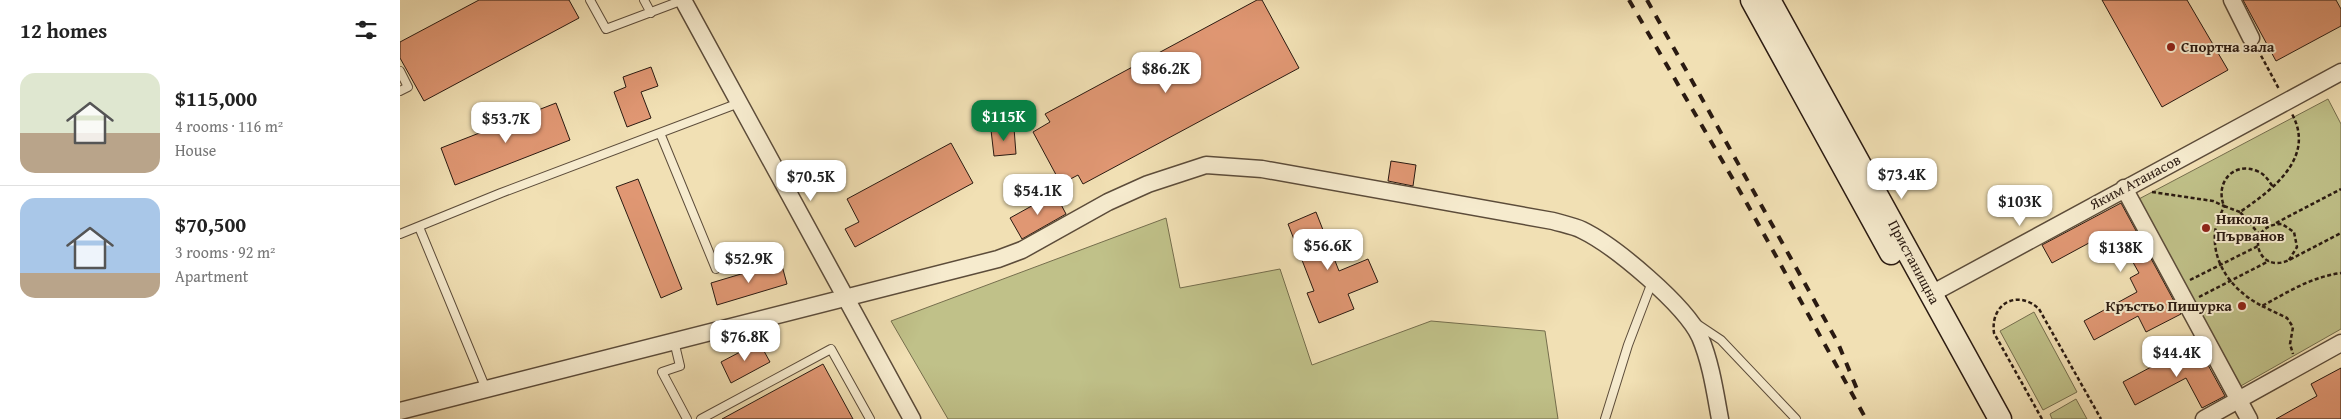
<!DOCTYPE html>
<meta charset="utf-8">
<style>
body{margin:0;font-family:"Gentium Book Plus",serif;background:#f6f6f6;color:#222;height:100vh;display:flex;flex-direction:column;font-size:19px;white-space:nowrap}
*{box-sizing:border-box;margin:0}
p{font-size:16px;color:#767676}
.icon{flex:none;width:28px;height:28px;fill:none;stroke:currentColor;stroke-width:2;stroke-linecap:round;stroke-linejoin:round}
.map{position:relative;flex:1;overflow:hidden}
.drawer{display:flex;flex-direction:column;background:#fff;width:400px}
.drawer>*{flex:none}
.price{position:absolute;translate:-50% -42px;padding:0 11px;border-radius:10px;background:#fff;color:#222;font-size:16px;line-height:32px;filter:drop-shadow(0 1px 2px #0008)}
.price::after{content:'';position:absolute;left:50%;top:30px;width:15px;height:11px;margin-left:-8px;background:inherit;clip-path:polygon(0 0,100% 0,50% 100%)}
.price.on{background:#0b8043;color:#fff}
ul{padding:0;list-style:none}
li{display:flex;align-items:center;gap:15px;height:125px;padding:0 20px}
li+li{border-top:1px solid #e0e0e0}
li span{display:grid;place-items:center;flex:none;width:140px;height:100px;border-radius:15px;color:#555}
li>.icon{margin-inline-start:auto}
span .icon{width:60px;height:60px;fill:#fffc;stroke-width:1}
li b{font-size:21px}
h2{display:flex;justify-content:space-between;align-items:center;height:60px;padding:0 20px;font-size:21px}
main{display:flex;flex:1;min-height:0}
.map>svg:first-child{display:block}
.green{fill:#c0c189;stroke:#756e4d}
.building{fill:#e09773;stroke:#2a1a11}
.lines{fill:none;stroke-linecap:round;stroke-linejoin:round}
.lane-casing{stroke:#5c4c3a;stroke-width:10}
.street-casing{stroke:#5c4c3a;stroke-width:19}
.secondary-casing{stroke:#2a1a11;stroke-width:25}
.path{stroke:#2a1a11;stroke-width:2.5;stroke-dasharray:4 2.5;stroke-linecap:butt}
.lane{stroke:#f6ebce;stroke-width:8}
.street{stroke:#f6ebce;stroke-width:16}
.secondary{stroke:#f6ebce;stroke-width:22}
.rail{stroke:#2a1a11;stroke-width:4;stroke-dasharray:9 9;stroke-linecap:butt}
.poi-dot{fill:#8f2418;stroke:#f6ebce;stroke-width:2}
.labels{text-anchor:middle;stroke-width:4;stroke-linejoin:round;paint-order:stroke}
.poi-label{font-size:15px;font-weight:bold;fill:#2a1a11;stroke:#f6ebce;text-anchor:start}
.street-label{font-size:15px;fill:#2a1a11;stroke:#f6ebce}
</style>
<main>
<section class="drawer">
<h2>12 homes<svg class="icon" aria-label="filters" viewBox="0 0 24 24"><path d="M4 7h16M4 17h16"/><circle cx="9" cy="7" r="2"/><circle cx="15" cy="17" r="2"/></svg></h2>
<ul>
<li><span style="background:linear-gradient(#dfe7d0 60%,#b9a48a 0)"><svg class="icon" aria-label="home" viewBox="0 0 24 24"><path d="M3 11l9-7 9 7M6 9v11h12V9"/></svg></span><div><b>$115,000</b><p>4 rooms · 116 m²</p><p>House</p></div></li>
<li><span style="background:linear-gradient(#a9c7e8 75%,#b9a48a 0)"><svg class="icon" aria-label="home" viewBox="0 0 24 24"><path d="M3 11l9-7 9 7M6 9v11h12V9"/></svg></span><div><b>$70,500</b><p>3 rooms · 92 m²</p><p>Apartment</p></div></li>
</ul>
</section>
<div class="map">
<svg width="1941" height="419" viewBox="0 0 1941 419">
<rect width="100%" height="100%" fill="#f1e0b4"/>
<filter id="stains"><feTurbulence type="fractalNoise" baseFrequency=".004" numOctaves="4"/><feColorMatrix values="0 0 0 0 .2 0 0 0 0 .09 0 0 0 0 .02 0 0 0 .5 -.17"/></filter>
<radialGradient id="worn" r=".72"><stop offset=".6" stop-color="#630" stop-opacity="0"/><stop offset="1" stop-color="#630" stop-opacity=".3"/></radialGradient>
<path class="green" d="M1928,99L1941,124V329L1839,387L1737,200Z
M766,218L780,288L880,269L912,365L1031,321L1145,331L1158,419H548L491,321Z
M1634,312L1677,392L1643,410L1600,331Z
M1676,399L1687,419H1652L1650,414Z"/>
<path class="building" d="M79,0H169L179,18L24,101L0,58V42Z
M857,0H862L899,68L683,184L678,175L661,184L633,132L650,122L645,114Z
M1702,0H1787L1828,70L1762,107Z
M1843,0H1936L1941,9V26L1876,61Z
M251,67L258,86L241,92L251,118L227,127L214,92L226,87L223,77Z
M156,103L170,140L55,185L41,148Z
M614,128L616,154L594,156L591,130Z
M551,143L573,183L455,247L445,229L459,222L447,199Z
M991,161L1016,165L1013,186L988,181Z
M238,179L282,289L261,298L216,187Z
M655,193L666,214L622,239L610,218Z
M1721,203L1781,314L1746,332L1738,316L1694,340L1684,321L1737,292L1730,278L1739,273L1720,239L1706,247L1700,237L1652,263L1642,245Z
M916,212L939,271L968,259L978,282L948,294L954,309L919,323L907,293L914,291L888,224Z
M381,262L387,284L317,305L311,283Z
M359,342L370,362L331,383L321,362Z
M1796,343L1825,396L1802,408L1786,378L1735,405L1723,382Z
M423,364L453,419H322Z
M1941,368V419H1876L1917,396L1911,384Z"/>
<g class="lines">
<g class="lane-casing">
<path id="lane" d="M190,0L206,29L283,0
M244,0L251,13
M0,71L8,87L0,91
M260,133L316,269
M19,227L86,389
M0,234L101,193L339,103
M1297,324L1321,340L1396,419
M274,341L280,366L262,372L287,419
M301,419L431,349L470,419
M1205,419L1228,345L1252,282"/>
</g>
<g class="street-casing">
<path id="street" d="M283,0L512,419
M1832,0L1851,38
M1724,188L1849,419
M1531,294L1941,72
M0,411L598,259L622,250L708,202L748,184L806,165L862,169L1153,221C1163,224 1174,226 1182,230C1215,246 1285,305 1300,337C1311,363 1315,392 1320,419
M1804,419L1941,343"/>
</g>
<g class="secondary-casing">
<path id="secondary" d="M1352,0L1491,253
M1369,0L1600,419"/>
</g>
<path class="path" d="M1858,50L1879,89
M1752,192L1813,201L1824,206C1821,214 1816,224 1815,232C1812,266 1835,292 1862,306C1888,292 1911,277 1941,273
M1840,212L1824,206C1815,184 1832,161 1857,171C1865,174 1869,181 1873,187
M1876,223L1941,189
M1860,235L1840,212C1872,190 1916,158 1892,114
M1889,260L1897,247L1894,232L1882,224C1843,224 1856,276 1889,260L1941,233
M1790,280L1858,246
M1799,297L1869,261
M1862,306L1887,318L1893,327L1890,344L1893,354
M1642,419L1594,333C1590,303 1618,289 1639,309L1701,419"/>
<use href="#lane" class="lane"/>
<use href="#street" class="street"/>
<use href="#secondary" class="secondary"/>
<path class="rail" d="M1229,0L1345,200L1466,419
M1247,0L1438,343L1459,394"/>
</g>
<g class="poi-dot">
<circle cx="1771" cy="47" r="5"/>
<circle cx="1806" cy="228" r="5"/>
<circle cx="1842" cy="306" r="5"/>
</g>
<g class="labels">
<g class="poi-label">
<text x="1781" y="52">Спортна зала</text>
<text x="1816" y="224">Никола<tspan x="1816" dy="17">Първанов</tspan></text>
<text x="1832" y="311" text-anchor="end">Кръстьо Пишурка</text>
</g>
<g class="street-label">
<text transform="translate(1735 182) rotate(-28)" y="5">Яким Атанасов</text>
<text transform="translate(1514 262) rotate(62)" y="5">Пристанищна</text>
</g>
</g>
<rect width="100%" height="100%" filter="url(#stains)"/>
<rect width="100%" height="100%" fill="url(#worn)"/>
</svg>
<b class="price" style="left:766px;top:94px">$86.2K</b>
<b class="price on" style="left:604px;top:142px">$115K</b>
<b class="price" style="left:106px;top:144px">$53.7K</b>
<b class="price" style="left:1502px;top:200px">$73.4K</b>
<b class="price" style="left:411px;top:202px">$70.5K</b>
<b class="price" style="left:638px;top:216px">$54.1K</b>
<b class="price" style="left:1620px;top:227px">$103K</b>
<b class="price" style="left:928px;top:271px">$56.6K</b>
<b class="price" style="left:1721px;top:273px">$138K</b>
<b class="price" style="left:349px;top:284px">$52.9K</b>
<b class="price" style="left:345px;top:362px">$76.8K</b>
<b class="price" style="left:1777px;top:378px">$44.4K</b>
</div>
</main>
